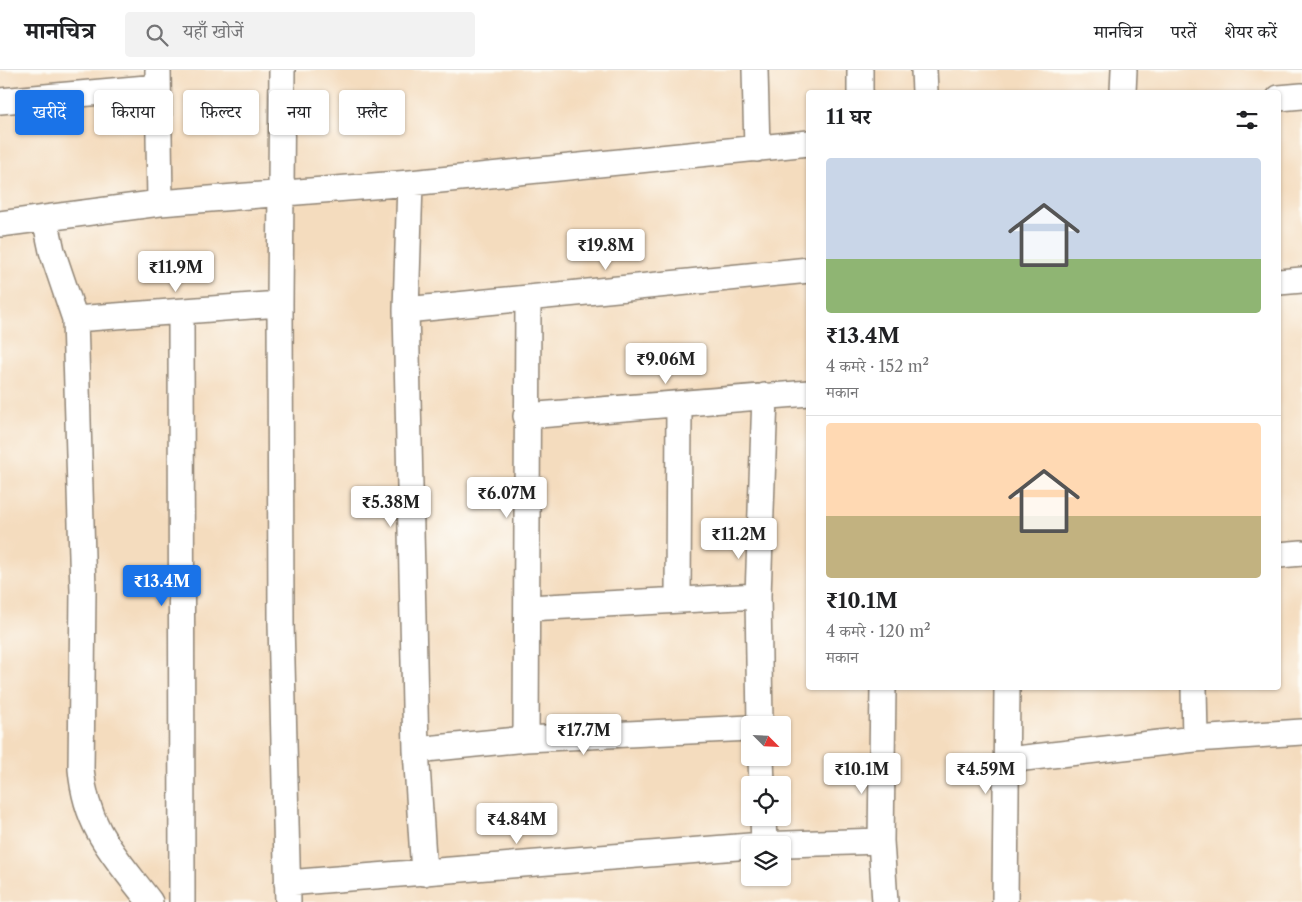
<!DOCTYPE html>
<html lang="hi">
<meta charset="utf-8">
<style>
body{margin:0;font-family:"Libre Caslon Text","Noto Serif Devanagari",serif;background:#f2f2f2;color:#202124;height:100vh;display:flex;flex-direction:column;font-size:19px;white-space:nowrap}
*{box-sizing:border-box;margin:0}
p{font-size:16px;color:#757577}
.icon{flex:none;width:28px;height:28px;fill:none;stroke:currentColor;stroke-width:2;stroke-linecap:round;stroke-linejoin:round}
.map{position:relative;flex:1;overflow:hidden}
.sheet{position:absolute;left:806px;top:20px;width:475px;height:600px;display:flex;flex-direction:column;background:#fff;border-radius:5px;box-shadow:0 1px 4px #0004}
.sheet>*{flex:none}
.banner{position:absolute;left:15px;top:20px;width:475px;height:45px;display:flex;gap:10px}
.needle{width:32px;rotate:114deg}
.tools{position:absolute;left:741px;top:646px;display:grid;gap:10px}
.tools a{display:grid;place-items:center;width:50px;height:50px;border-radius:5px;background:#fff;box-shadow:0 1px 4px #0004;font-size:25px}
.price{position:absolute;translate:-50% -42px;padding:0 11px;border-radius:5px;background:#fff;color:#222;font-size:16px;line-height:32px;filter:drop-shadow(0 1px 2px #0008)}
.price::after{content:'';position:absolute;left:50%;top:30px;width:15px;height:11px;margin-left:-8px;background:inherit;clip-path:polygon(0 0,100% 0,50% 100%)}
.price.on{background:#1a73e8;color:#fff}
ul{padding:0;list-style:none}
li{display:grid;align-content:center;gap:10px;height:265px;padding:0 20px}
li+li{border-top:1px solid #e0e0e0}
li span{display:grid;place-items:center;height:155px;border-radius:5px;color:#555}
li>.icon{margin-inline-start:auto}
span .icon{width:90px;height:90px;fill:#fffc;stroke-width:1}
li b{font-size:21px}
h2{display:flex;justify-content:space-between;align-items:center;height:60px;padding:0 20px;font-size:21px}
.chip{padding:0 18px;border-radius:5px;background:#fff;box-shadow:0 1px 4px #0004;font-size:18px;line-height:45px}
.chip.on{background:#1a73e8;color:#fff}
header{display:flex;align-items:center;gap:30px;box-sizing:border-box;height:70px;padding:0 25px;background:#fff;border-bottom:1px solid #e0e0e0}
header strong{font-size:24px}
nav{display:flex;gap:28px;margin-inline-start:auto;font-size:18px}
.search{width:350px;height:45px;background:#f2f2f2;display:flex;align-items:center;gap:12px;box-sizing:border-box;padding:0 18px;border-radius:5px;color:#757577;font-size:19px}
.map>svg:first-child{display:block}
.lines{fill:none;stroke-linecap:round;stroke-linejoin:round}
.street-casing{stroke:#908474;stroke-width:28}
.street{stroke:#fff;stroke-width:25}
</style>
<header>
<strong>मानचित्र</strong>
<div class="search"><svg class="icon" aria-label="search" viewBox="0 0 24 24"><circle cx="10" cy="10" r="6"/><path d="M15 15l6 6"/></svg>यहाँ खोजें</div>
<nav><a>मानचित्र</a><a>परतें</a><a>शेयर करें</a></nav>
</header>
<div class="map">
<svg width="1302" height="832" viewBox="0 0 1302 832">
<rect width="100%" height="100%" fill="#fdfcf7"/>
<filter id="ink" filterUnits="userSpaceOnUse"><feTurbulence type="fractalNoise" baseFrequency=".02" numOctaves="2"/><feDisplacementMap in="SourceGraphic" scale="10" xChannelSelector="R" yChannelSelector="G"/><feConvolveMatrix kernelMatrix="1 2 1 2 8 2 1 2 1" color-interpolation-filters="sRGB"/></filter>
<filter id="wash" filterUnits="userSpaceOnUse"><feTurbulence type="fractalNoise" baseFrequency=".0096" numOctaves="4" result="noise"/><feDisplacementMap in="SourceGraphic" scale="20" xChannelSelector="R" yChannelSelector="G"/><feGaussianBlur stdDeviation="1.12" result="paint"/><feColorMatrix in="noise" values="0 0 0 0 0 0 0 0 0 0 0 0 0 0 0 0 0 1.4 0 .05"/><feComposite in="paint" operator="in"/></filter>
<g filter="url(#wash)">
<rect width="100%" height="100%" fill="#f4dcbe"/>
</g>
<g filter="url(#ink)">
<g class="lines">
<g class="street-casing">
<path id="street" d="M158,0L160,133
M282,0L280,234L281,553L288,832
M755,0L757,79
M924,0L925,22
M860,22V0
M1123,22L1124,0
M1279,28L1302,26
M0,31L158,17
M410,113L406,240L416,680L424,803
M45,148L52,181L75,249L83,521L81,699C86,759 115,786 150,832
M0,154L160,133L410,113L809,73
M1279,212L1302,210
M406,240L809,200
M181,242L182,832
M75,249L280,234
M526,346L809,323
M1279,485L1302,483
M678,529L679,334
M528,538L758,526
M883,618L881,771L885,832
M1194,618L1195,669
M760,655L758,526L765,326
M526,669L528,229
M416,680L526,669L750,658
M761,688L762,715
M1007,690L1195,669L1302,662
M763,748L764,774
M756,775L881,771
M287,813L750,776
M1005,832L1007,618"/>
</g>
<use href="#street" class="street"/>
</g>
</g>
</svg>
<div class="tools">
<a><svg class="needle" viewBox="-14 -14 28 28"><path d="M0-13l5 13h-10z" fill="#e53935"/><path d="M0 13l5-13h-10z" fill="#757577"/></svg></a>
<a><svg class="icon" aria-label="locate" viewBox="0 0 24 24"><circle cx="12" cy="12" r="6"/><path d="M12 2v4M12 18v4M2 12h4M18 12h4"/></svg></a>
<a><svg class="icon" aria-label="layers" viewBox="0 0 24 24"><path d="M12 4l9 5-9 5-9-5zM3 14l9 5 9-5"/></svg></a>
</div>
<b class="price" style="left:606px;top:201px">₹19.8M</b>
<b class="price" style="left:176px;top:223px">₹11.9M</b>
<b class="price" style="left:666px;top:315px">₹9.06M</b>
<b class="price" style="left:507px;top:449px">₹6.07M</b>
<b class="price" style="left:391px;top:458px">₹5.38M</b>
<b class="price" style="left:739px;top:490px">₹11.2M</b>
<b class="price on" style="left:162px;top:537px">₹13.4M</b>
<b class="price" style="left:584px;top:686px">₹17.7M</b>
<b class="price" style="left:862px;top:725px">₹10.1M</b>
<b class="price" style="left:986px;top:725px">₹4.59M</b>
<b class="price" style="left:517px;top:775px">₹4.84M</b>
<div class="banner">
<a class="chip on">खरीदें</a>
<a class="chip">किराया</a>
<a class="chip">फ़िल्टर</a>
<a class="chip">नया</a>
<a class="chip">फ़्लैट</a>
</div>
<section class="sheet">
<h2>11 घर<svg class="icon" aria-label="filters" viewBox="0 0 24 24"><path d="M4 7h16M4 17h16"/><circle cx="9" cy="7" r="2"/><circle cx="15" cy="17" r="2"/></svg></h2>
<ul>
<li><span style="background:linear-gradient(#c9d6e8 65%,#8fb573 0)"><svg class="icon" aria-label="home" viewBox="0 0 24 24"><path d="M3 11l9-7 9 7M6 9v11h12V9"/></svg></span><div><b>₹13.4M</b><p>4 कमरे · 152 m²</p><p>मकान</p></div></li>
<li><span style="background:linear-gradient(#ffd9b3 60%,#c2b280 0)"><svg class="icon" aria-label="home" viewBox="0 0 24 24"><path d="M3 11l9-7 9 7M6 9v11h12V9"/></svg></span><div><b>₹10.1M</b><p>4 कमरे · 120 m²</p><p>मकान</p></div></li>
</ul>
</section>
</div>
